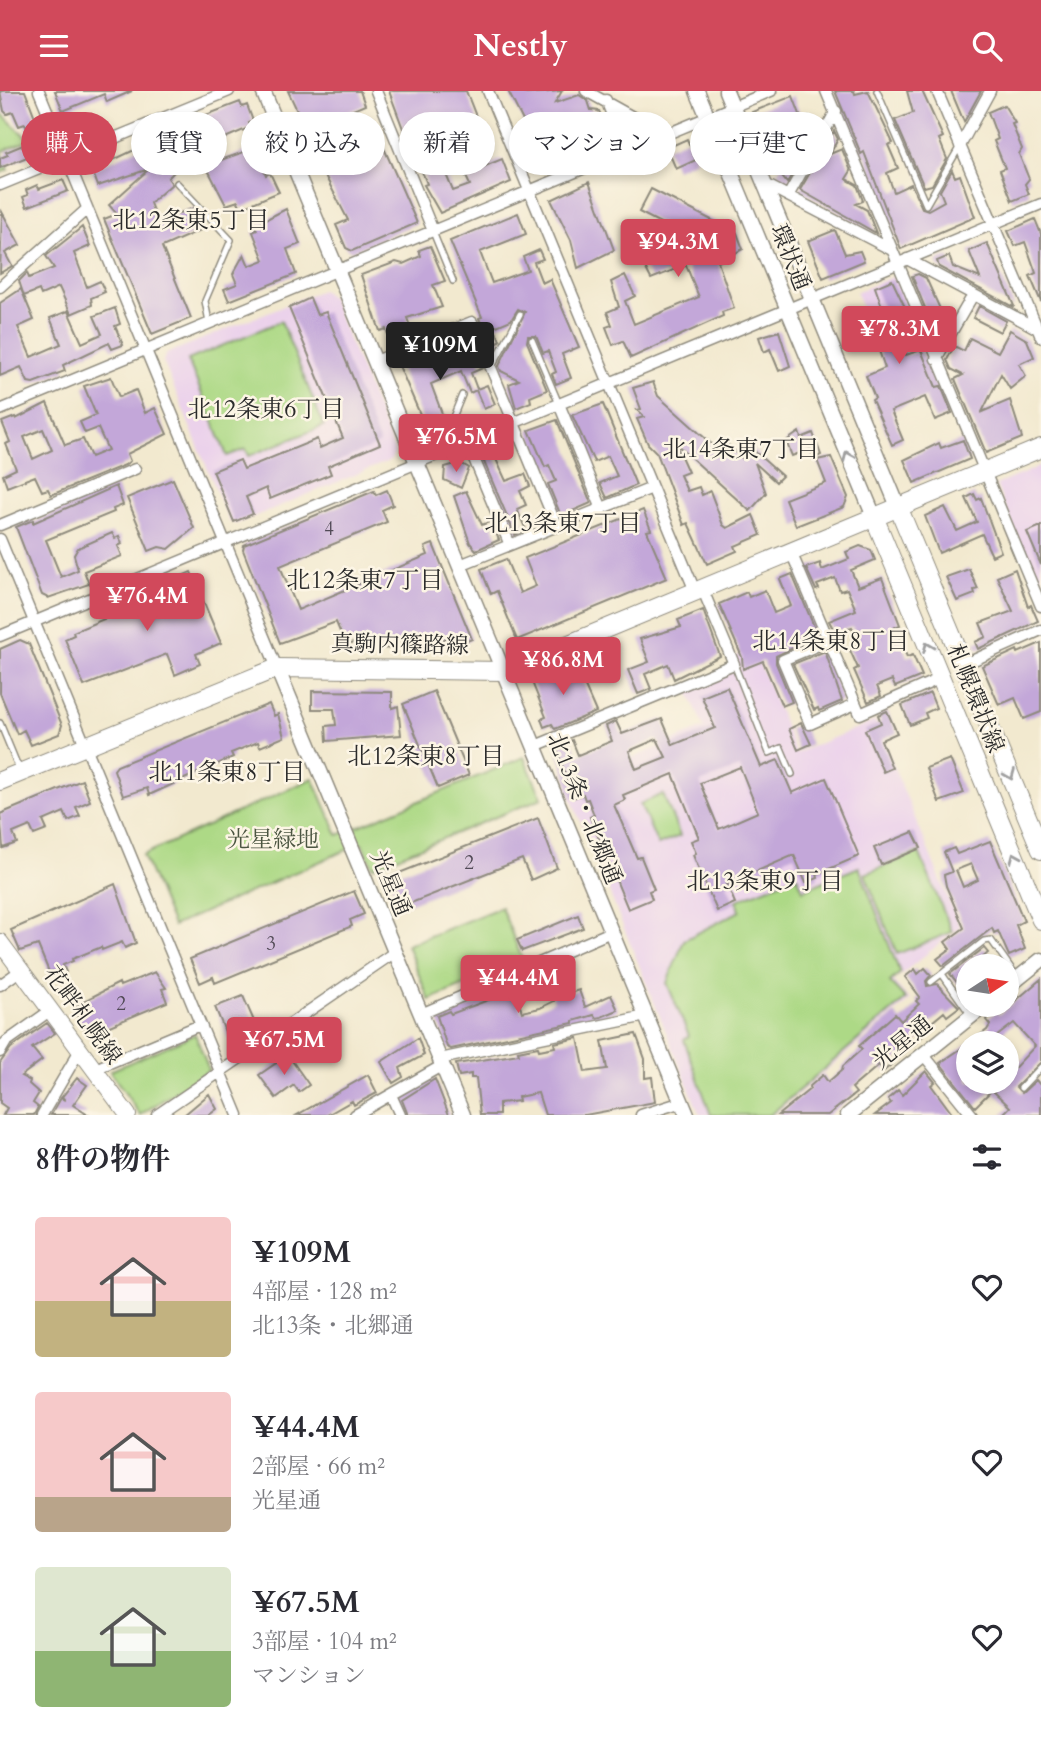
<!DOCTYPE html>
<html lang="ja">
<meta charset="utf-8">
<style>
body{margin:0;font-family:Cardo,"Noto Serif JP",serif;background:#f2f2f3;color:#2b2b33;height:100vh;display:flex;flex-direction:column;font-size:26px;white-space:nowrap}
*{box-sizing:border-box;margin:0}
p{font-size:23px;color:#7c7c81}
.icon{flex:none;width:38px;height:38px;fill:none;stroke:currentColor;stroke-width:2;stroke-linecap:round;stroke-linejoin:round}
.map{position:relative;height:1024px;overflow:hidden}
.side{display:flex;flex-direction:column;background:#fff;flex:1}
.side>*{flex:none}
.guide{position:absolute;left:21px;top:21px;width:999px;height:63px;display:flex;gap:14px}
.needle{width:46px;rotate:78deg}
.controls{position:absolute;left:956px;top:863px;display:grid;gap:14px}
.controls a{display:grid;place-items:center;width:63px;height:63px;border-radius:50%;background:#fff;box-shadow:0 4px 10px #0003;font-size:35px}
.price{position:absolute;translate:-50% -60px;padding:0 16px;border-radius:7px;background:#d1495b;color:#fff;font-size:23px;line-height:46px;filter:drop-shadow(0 2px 4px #0008)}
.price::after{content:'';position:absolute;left:50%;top:42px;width:21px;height:16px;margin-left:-10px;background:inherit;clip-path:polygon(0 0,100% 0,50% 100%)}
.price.active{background:#222;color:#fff}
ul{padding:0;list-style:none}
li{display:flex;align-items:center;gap:21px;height:175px;padding:0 35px}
li span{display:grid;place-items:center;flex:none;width:196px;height:140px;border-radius:7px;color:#555}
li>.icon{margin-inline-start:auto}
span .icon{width:84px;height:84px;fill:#fffc;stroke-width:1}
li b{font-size:30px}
h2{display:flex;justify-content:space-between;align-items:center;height:84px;padding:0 35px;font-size:30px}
.pill{padding:0 24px;border-radius:32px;background:#fff;box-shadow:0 4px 10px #0003;font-size:24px;line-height:63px}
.pill.active{background:#d1495b;color:#fff}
header{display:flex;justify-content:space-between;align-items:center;height:91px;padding:0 35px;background:#d1495b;color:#fff;font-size:32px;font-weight:600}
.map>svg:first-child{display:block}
.built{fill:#ebd1eb}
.green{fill:#add986;stroke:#6c8258;stroke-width:2}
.building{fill:#c3a7d9;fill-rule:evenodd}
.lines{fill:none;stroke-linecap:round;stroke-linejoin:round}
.service-casing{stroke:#8e8a7d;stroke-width:8}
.minor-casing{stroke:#8e8a7d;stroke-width:13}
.tertiary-casing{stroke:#8e8a7d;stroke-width:17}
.secondary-casing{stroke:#8e8a7d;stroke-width:18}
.primary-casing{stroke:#8e8a7d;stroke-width:20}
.service{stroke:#fff;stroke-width:5}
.minor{stroke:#fff;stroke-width:10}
.tertiary{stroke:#fff;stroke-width:14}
.secondary{stroke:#fff;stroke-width:16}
.primary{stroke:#fff;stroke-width:18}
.oneway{stroke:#a0a0a0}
.labels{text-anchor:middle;stroke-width:5;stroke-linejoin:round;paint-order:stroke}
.number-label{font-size:19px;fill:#514a56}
.street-label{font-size:23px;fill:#2b2b2b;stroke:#fcf5e5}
.park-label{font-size:23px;fill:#4c5642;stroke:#fcf5e5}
.neighbourhood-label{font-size:24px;fill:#2b2b2b;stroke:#fcf5e5}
</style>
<header><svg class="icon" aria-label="menu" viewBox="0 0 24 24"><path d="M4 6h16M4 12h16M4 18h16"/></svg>Nestly<svg class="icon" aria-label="search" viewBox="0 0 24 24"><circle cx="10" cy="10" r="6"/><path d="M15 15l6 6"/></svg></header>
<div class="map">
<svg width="1041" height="1024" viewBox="0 0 1041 1024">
<rect width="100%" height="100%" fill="#fcf5e5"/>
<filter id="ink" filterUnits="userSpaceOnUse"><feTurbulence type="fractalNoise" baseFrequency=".0143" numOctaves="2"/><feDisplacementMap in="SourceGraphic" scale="14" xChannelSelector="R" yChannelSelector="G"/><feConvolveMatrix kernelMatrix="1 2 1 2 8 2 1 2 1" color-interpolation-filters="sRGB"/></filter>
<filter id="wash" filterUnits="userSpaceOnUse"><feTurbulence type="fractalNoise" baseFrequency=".00686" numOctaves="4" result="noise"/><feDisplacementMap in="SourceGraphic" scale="28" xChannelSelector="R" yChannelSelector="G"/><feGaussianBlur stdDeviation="1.57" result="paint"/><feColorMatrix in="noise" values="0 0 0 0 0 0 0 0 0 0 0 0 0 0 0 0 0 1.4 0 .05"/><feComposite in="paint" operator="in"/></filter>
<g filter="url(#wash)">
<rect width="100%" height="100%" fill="#f2e9cf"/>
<path class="built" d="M895,185L915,235L875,252L856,201Z
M322,199L331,206L395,361L391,369L236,433L229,430L163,270L166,263Z
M1041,375V501L996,394Z
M754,559L796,662L875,630L960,836L893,890L910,909L773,1024H700L566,695L704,637L688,599L740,578L735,566Z"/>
<path class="green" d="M0,21L29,49L1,61L8,79L0,82Z
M281,230L324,335L249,365L246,358L227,365L188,269Z
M524,666L542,707L373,776L362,752L173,835L143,764L313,687L338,744Z
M663,703L680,745L658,754L640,713Z
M919,761L952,841L897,863L865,783Z
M859,776L900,882L890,891L906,908L770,1024H711L684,949L689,945L667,892L684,849L740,820L737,809L797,785L803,799Z
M501,816L523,870L429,909L407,854Z
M195,943L209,979L140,1024L110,980Z"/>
<g id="blocks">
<path class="building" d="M0,0H25L47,58L0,77V67L8,64L6,61L33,50L25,33L19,35L13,21L7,23L4,20Z
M55,0H132L107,11L104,3L63,20Z
M288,0H360L365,14L346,22L363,64L384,57L417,132L352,160L346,157L336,134L348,129L315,65L340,54L330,32L304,43V34Z
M389,0H466L477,28L465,33L483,76L502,68L511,91L440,122L424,94L427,93L421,78L426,71L416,47L408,51ZM461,75L470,94L453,100L445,81Z
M508,0H525L526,3L562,0L555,12L579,4L588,10L591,19L599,20L612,50L575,65L570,57L554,64L557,71L541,78L534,61L554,52L552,47L564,43L558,27L528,40Z
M835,0H854L855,3L868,0L893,52L888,54L898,77L887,82L894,101L911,93L922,117L928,119L944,110L940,100L952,79L955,86L960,84L975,126L901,158L864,61L861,63Z
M907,0H922L943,46L939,48L947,68L932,94L924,96L895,29L913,22Z
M951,0H981L964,31Z
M793,5L804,34L809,25L821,31L787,92L778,81L793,52L768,62L752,21Z
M240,11L242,16L247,14L253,30L249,32L251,36L213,52L221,69L255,57L266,84L270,82L279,101L241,117L238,110L226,114L204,71L199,72L189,45L177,50L174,43L155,59L174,81L168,87L172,93L150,112L157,130L194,117L203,138L162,156L191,227L152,243L104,128L117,123L109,114L149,78L98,95L92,79L143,55L141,49Z
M1004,14L1015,32L1012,33L1022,58L1019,63L1029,88L1025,93L1029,103L1012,110L1000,79L1005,77L994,50L998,48L988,21Z
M834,40L838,48L830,63L842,58L851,80L846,88L857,94L863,110L856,113L867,119L876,142L800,99Z
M687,48L696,69L676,78L667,57Z
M63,89L68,100L27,116L23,106L28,104L26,99L37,94L39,98Z
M589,91L614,159L578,177L571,149L551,109Z
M651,98L737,142L743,158L718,171L734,217L722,221L723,225L631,267L623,250L613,254L606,236L612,234L607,221L619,216L611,191L625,184L635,205L625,210L634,233L699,206L686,174L651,188L644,174L661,167L662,169L668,167L669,171L707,156L639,121Z
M286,118L300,153L287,158L296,183L229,210L224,198L237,193L233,183L244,163L249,175L264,169L253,141L257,139L255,134Z
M2,121L20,154L5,162L12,175L0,182Z
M518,122L526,143L480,161L492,192L528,179L523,166L539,159L543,168L534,171L542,192L550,188L579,256L562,263L571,287L556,293L552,283L556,281L548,260L543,262L536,245H528L527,251L547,299L530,306L531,311L516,317L509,293L519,289L501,280L499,275L525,221L518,218L511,229L494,236L500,249L492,258L479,227L482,226L450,150Z
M1035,128L1041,143V211L1030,185L1036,182L1025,151L1015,155L1008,140Z
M82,136L90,155L74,162L87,196L100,190L105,201L91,207L92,214L71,223L59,196L41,204L39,199L24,205L19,190L27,182L29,187L54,177L46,165Z
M835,139L845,163L860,160L864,170L823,187L808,150Z
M987,152L1014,215L1013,216L939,176L937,170L949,165L953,176L980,187L969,160Z
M430,155L445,190L433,194L442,216L407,227L414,246L392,255L386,238L380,240L361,184L396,171L403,173L421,165L419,159Z
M918,183L926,187L945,229L942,241L936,244L912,185Z
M892,189L913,233L897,240L906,264L921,259L936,296L941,295L952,322L935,329L925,306L891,320L903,349L892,354L872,309L875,307L866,285L885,277L872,240L868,241L862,230L884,221L875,196Z
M21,198L34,229L18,236L31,266L61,253L50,227L68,220L82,252L102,243L94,225L115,217L120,233L115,235L123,254L112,258L109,252L63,274L65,280L33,292L28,291L21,276L0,285V212Z
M310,207L317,224L326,221L380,353L328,375L331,383L270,408L266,397L246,406L253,423L234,431L213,380L240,369L244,378L317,348L320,357L343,347L289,217Z
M979,215L1006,230L1000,241L973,227Z
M1010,239L1027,249L1034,266L1019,273L1026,285L1010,298L1001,283L982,321L1010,309L1022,347L986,362L955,288L963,284L951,278L947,269L954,255L964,260L970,247L998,261Z
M779,240L790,275L779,280L770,258L764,261L759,246Z
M456,249L464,267L476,262L483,277L471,282L477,298L487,294L495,313L484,318L476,299L470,302L461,280L431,293L450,344L432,351L397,270Z
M111,286L119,306L136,299L145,322L155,317L167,343L127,363L130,370L125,374L51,404L48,398L42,400L35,385L7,396L3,384L16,378L6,353L10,351L2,331L15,326L16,328L47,312L65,354L83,348L91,366L108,359L98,337L85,342L80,331L96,324L84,295ZM43,338L52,359L33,368L24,346Z
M653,291L658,305L716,357L723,349L743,368L752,358L782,385L776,391L755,372L766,402L750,420L675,352L688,381L680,384L687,400L699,396L702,404L710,400L723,434L727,437L753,424L761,444L735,455L737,460L707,473L688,432L684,434L657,362L648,353L637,328L644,326L637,319L641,318L633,297Z
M603,313L636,394L607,407L600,392L617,385L608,365L594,371L572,324Z
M557,329L591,412L561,425L548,393L556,390L549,374L545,376L529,339Z
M799,341L801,347L813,342L821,364L813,368L810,358L792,365L786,350Z
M963,349L970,368L914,392L904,369L939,352L941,357Z
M490,355L506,390L525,383L530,395L520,400L526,414L517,418L526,439L515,444L479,359Z
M831,366L848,406L844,416L796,435L785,408L826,392L817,369Z
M457,370L469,377L461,397L444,389L445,376L456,373Z
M173,388L194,437L169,458L159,456L149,460L127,407Z
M116,395L123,414L113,418L114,421L46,449L61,486L78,479L74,464L78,457L112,442L115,447L119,445L122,453L118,455L122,465L84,480L89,493L48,507L42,504L16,436L33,429V432Z
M387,399L393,414L382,419L387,431L280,475L298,519L428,464L425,456L433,453L472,548L449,557L446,547L421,557L415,543L394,552V558L367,556V546L346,555L336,531L280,552L243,459L244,454L374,400L376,404Z
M466,400L482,434L491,430L499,449L476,459L470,452L454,405Z
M974,403L977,409L981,407L1001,461L992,465L982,443L939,462L925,425L945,416L957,440L977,431L966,407Z
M643,419L651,439L647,440L667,487L517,549L497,500L491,503L481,478L506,468L520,502L536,495L525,467Z
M1041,435V474L1027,441Z
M860,455L871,459L875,469L851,479L858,496L882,487L900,534L895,536L907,566L913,564L922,585L895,596L892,589L877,595L881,605L868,611L854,579L858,577L849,557L859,553L852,536L835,541L829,530L856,519L847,498L840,500L835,487L817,494L819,498L816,499L806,477L820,472L822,479L849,468L846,461Z
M969,478L978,498L974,499L975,503L957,510L946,486Z
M1015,478L1028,516L1031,514L1038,530L978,558L975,551L986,546L980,532L1013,520L997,486Z
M191,481L221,552L196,563L200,573L175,584L167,563L84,595L65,548L74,544L73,541L135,515L133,510L150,503L156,496Z
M792,483L818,545L776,565V572L792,611L782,615L763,570L743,578L742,566L719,513L747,501L749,506L765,499L774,522L791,515L780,488Z
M703,519L720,565L674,588L668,573L645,583L651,598L638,603L628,579L649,571L640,548L681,536L678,529Z
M20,549L29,553L62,634L59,643L31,654L24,639L17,643L0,602V558Z
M1041,552V621L1024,628L1015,607L999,614L982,575L1017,559L1018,562Z
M825,560L842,610L819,620L818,617L814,619L793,573Z
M575,573L596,621L555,638L552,633L544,636L541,628L546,626L532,591Z
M727,596L761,676L778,669L792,702L826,687L859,765L817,783L818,787L806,792L794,764L727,793L735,812L717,820L693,764L696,762L691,750L699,747L673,683L623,704L625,709L614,714L637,767L641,766L654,798L649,800L652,808L628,818L590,726L594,724L588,708L585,709L583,703L573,707L556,656L572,649L578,664L612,650L606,635L616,630L622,643L662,628L673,654L715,637L702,606ZM657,648L666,666L636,678L629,660ZM740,676L758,721L719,738L700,692Z
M312,600L392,601V617L398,615L401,644L327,650L326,635L336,634L334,618H312Z
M434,600L469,684L438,697L403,613Z
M930,602L936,617L925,622L927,627L910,634L902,614Z
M269,613L274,625L278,623L284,646L260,656L258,651L231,662L233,666L149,704L147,697L123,705L114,679L117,675Z
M887,620L897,642L881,649L892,677L883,681L865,639L881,632L878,624Z
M801,632L811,653L798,659L789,638Z
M950,668L964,702L939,711L926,677Z
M82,689L90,710L76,716L80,725L68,730L64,721L43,730L47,739L34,744L30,735L13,742L17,752L3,757L0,723Z
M538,727L557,777L531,789L522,768L401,816L389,786Z
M913,741L921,757L881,774L874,757Z
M990,750L1024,830L1016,834L1025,858L1009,865L998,840L994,842L992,837L943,875L937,868L950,858L945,851L964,837L946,795L944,784L952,781L944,761L954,757L957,763ZM971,773L978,789L963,796L956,779Z
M115,793L136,852L125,857L122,851L102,859L101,856L72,868L73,870L63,874L66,881L55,885L53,880L49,881L38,854L20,860L11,839Z
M354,800L364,823L350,829L352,835L215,892L213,886L200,892L190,868Z
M578,824L583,837L522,860L517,849Z
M984,857L988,862L980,869L984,875H968V905L950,883Z
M557,877L567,903L579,899L585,916L611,904L618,919L601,926L596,927L594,924L573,930V932L451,958L447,956L437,925L449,920L451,923L515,899L522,921L540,917L554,910L549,894L545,896L540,884Z
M925,877L931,884L926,890L927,895L937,893L959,916L947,925L944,921L920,941L923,945L911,956L884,980L879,974L852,997L856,1002L828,1024H778L810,998L809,996L823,984L828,991L842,979L843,975L862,958L859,955L895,923L901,930L919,913L916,910L920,906L905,886L915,878L918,883Z
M155,881L166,897L162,898L167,911L88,944L76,923L79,922L76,914L119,892L120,895Z
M1041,888V971L1016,996L1022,1002L1036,989L1041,995V1024H1002L1010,1016L992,999L975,1016L940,972L968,953V990H1006V986L1035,955L1014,932L988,952H969L987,939L990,934L986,929L996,921L999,924Z
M243,905L257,937L228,948L215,916Z
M47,932L55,942L32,957L42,969L21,985L30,990L29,993L39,1002L33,1012L38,1016L34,1024H3L7,1017L0,1012V972L11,957Z
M636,943L645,968V987L652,986L655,1011L585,1024H545L538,1002L518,1006L519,1010L499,1012V1024H480L476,987H471V983L459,985L456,973L519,963L518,960L538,956L539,959L555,956L554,952L578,947L585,981L607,978L602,950Z
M418,947L424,964L400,977L403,986L393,992L381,971Z
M288,964L309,994L299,1001L294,994L276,1007L259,984Z
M926,980L935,991L931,994L953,1024H875L891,1012L888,1008L898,999L902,1004Z
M368,984L377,1002L354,1014L352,1010L327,1024H297Z
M77,987L87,994L73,1014L88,1024H51L61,1007L65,1009L62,1006Z
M435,988L449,1024H408L402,1009Z
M209,1003L217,1018L209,1024H184Z"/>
</g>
</g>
<g filter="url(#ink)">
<use href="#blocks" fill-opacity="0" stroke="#8e8a7d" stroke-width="2"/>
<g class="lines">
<g class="service-casing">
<path id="service" d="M877,0L926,114L960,55
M177,92L231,149L205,210L209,231
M433,141L453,190
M532,249L559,313
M492,276L520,223
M460,354L451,331L462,304
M734,573L769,662L781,657L792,683
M0,632L19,678
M942,883L970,923
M931,891L984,850L991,849L1018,887
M1021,997L1041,976"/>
</g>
<g class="minor-casing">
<path id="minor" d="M39,0L277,577
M376,0L433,140
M488,0L695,500
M586,0L665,44
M826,0L1041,515
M937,0L1041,246
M606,9L626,60
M960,55L990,0
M765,93L892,159
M0,94L229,0
M788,105L836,20
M907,168L1038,238
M0,196L87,118
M936,268L973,204
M376,270L472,231L557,436
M559,313L602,418
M0,319L771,0
M467,351L510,454
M0,434L135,378
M0,448L238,1024
M791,461L860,623L941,587
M460,474L652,397
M0,545L1041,113
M828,550L783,569L810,633L855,613
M965,573L1041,539
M535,655L734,573L702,497
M0,894L21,879
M421,923L611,841
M0,961L6,951L51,919
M923,963L972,1024
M440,968L646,925
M95,978L200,934
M391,1004L400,1024
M42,1024L80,959
M157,1024L395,861
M355,1024L443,974
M641,1024L682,1011"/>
</g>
<g class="tertiary-casing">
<path id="tertiary" d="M263,0L687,1024
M697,0L875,428
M726,0L899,418
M277,577L463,1024
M1006,897L1041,869
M848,1024L985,914"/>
</g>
<g class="secondary-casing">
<path id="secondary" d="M0,851L128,1024"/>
</g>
<g class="primary-casing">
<path id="primary" d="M899,418L1041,759
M875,428L1041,829
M0,690L277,577L504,580L1041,357"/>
</g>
<use href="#service" class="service"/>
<use href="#minor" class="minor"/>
<use href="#tertiary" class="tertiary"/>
<use href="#secondary" class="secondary"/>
<use href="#primary" class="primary"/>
</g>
<defs><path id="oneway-chevron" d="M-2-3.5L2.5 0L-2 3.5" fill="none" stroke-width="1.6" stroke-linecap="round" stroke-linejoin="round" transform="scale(1.75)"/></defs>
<g class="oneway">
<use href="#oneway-chevron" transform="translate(848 365) rotate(-113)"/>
<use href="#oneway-chevron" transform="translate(928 556) rotate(-112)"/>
<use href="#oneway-chevron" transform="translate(1010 684) rotate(68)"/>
<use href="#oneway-chevron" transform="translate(1015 766) rotate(-113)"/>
</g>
</g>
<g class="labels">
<g class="number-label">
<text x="329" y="444">4</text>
<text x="469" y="778">2</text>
<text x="271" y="859">3</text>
<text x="121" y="919">2</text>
</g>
<g class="street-label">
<text transform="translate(791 166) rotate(68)" y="8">環状通</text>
<text transform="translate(400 553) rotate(1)" y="8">真駒内篠路線</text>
<text transform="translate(976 607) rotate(68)" y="8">札幌環状線</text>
<text transform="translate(585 717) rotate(68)" y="8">北13条・北郷通</text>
<text transform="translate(391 792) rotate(67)" y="8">光星通</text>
<text transform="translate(83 924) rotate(54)" y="8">花畔札幌線</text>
<text transform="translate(902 951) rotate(-39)" y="8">光星通</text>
</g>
<g class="park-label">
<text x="273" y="756">光星緑地</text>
</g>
<g class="neighbourhood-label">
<text x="191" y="137">北12条東5丁目</text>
<text x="266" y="326">北12条東6丁目</text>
<text x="741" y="366">北14条東7丁目</text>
<text x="563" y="440">北13条東7丁目</text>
<text x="365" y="497">北12条東7丁目</text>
<text x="831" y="558">北14条東8丁目</text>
<text x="426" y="673">北12条東8丁目</text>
<text x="227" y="689">北11条東8丁目</text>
<text x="765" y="798">北13条東9丁目</text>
</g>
</g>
</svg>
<div class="controls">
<a><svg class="needle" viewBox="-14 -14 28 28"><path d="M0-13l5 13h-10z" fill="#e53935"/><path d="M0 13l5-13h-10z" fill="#7c7c81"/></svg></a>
<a><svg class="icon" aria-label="layers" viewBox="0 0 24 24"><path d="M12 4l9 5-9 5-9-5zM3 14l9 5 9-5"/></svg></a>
</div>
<b class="price" style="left:678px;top:188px">¥94.3M</b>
<b class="price" style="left:899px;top:275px">¥78.3M</b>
<b class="price active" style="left:440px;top:291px">¥109M</b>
<b class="price" style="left:456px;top:383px">¥76.5M</b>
<b class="price" style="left:147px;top:542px">¥76.4M</b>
<b class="price" style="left:563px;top:606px">¥86.8M</b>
<b class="price" style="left:518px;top:924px">¥44.4M</b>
<b class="price" style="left:284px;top:986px">¥67.5M</b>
<div class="guide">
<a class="pill active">購入</a>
<a class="pill">賃貸</a>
<a class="pill">絞り込み</a>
<a class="pill">新着</a>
<a class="pill">マンション</a>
<a class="pill">一戸建て</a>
</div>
</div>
<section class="side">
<h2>8件の物件<svg class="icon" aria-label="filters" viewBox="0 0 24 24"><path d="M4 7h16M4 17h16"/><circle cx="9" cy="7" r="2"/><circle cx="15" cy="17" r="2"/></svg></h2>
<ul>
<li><span style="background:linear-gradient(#f6c9c9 60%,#c2b280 0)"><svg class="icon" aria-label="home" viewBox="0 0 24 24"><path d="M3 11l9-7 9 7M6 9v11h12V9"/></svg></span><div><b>¥109M</b><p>4部屋 · 128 m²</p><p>北13条・北郷通</p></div><svg class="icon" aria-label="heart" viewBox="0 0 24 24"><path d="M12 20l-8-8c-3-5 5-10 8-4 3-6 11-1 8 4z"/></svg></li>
<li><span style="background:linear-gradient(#f6c9c9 75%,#b9a48a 0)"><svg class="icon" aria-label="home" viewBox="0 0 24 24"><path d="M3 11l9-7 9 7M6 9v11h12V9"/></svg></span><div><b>¥44.4M</b><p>2部屋 · 66 m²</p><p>光星通</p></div><svg class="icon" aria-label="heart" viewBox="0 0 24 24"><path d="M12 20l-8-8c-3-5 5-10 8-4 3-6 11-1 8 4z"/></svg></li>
<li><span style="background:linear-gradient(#dfe7d0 60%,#8fb573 0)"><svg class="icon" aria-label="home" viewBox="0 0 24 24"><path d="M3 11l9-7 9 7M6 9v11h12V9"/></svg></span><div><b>¥67.5M</b><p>3部屋 · 104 m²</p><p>マンション</p></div><svg class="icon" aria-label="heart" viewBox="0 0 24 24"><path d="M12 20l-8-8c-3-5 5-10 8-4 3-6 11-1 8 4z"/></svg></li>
</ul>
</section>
